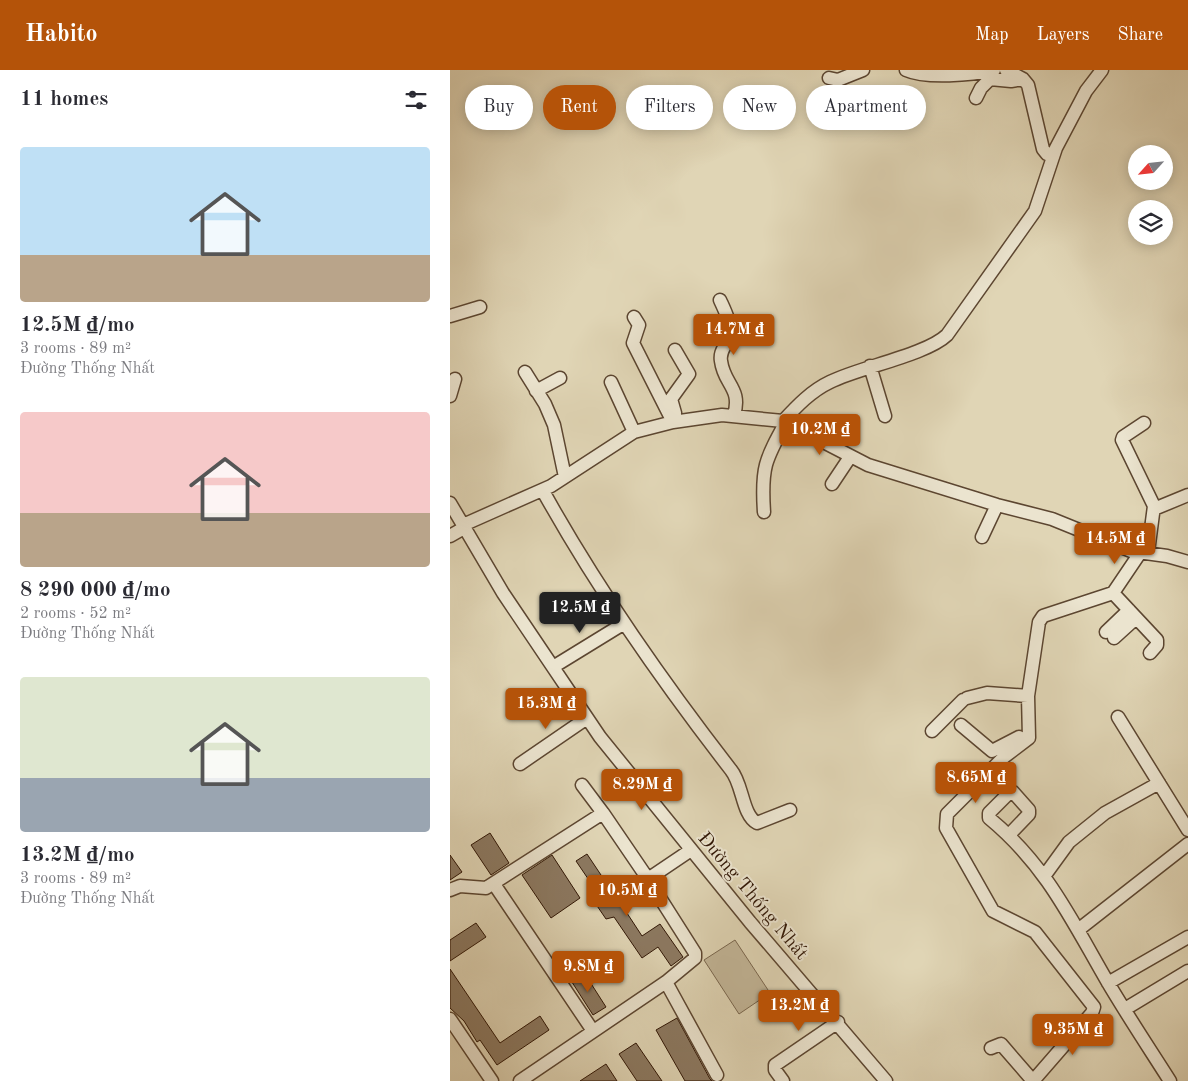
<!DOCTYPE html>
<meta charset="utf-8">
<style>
body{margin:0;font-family:"Old Standard TT",serif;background:#f2f2f3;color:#2b2b33;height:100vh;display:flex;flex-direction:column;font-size:19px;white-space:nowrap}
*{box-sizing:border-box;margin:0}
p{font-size:16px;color:#7c7c81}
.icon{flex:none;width:28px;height:28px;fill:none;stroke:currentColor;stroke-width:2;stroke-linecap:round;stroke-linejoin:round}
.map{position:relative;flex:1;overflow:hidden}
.drawer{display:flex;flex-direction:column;background:#fff;width:450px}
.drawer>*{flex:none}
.top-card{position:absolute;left:15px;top:15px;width:475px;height:45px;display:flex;gap:10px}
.needle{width:32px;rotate:243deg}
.tools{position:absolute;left:678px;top:75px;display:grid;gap:10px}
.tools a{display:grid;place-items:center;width:45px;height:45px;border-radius:50%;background:#fff;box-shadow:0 2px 12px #0003;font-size:25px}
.price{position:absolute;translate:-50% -42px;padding:0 11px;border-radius:5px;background:#b45309;color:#fff;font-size:16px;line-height:32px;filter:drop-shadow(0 1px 2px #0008)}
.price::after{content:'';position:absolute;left:50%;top:30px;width:15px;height:11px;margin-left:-8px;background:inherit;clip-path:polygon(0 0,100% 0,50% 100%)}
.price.current{background:#222;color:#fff}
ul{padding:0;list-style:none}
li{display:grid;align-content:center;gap:10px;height:265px;padding:0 20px}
li span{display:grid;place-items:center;height:155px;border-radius:5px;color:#555}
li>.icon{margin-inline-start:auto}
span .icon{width:90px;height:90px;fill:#fffc;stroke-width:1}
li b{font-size:21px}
h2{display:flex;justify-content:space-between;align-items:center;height:60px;padding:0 20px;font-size:21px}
.chip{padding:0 18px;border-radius:22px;background:#fff;box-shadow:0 2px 12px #0003;font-size:18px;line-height:45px}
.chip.current{background:#b45309;color:#fff}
header{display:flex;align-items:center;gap:30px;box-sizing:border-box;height:70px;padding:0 25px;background:#b45309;color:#fff}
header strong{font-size:24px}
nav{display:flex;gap:28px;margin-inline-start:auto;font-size:18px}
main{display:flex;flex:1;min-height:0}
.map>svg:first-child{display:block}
.green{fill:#c2b597;stroke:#79664e}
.building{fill:#8c7961;stroke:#301605}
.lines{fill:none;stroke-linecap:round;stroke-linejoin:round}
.minor-casing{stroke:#5c4631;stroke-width:15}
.minor{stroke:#ebe4cf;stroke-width:12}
.labels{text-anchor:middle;stroke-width:4;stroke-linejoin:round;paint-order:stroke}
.street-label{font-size:19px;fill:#301605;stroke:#ebe4cf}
</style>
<header>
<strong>Habito</strong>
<nav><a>Map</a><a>Layers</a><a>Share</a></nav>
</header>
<main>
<section class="drawer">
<h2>11 homes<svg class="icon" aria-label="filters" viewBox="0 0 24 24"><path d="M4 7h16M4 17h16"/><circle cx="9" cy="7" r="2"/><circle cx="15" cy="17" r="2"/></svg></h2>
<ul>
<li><span style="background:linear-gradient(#bfe0f5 70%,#b9a48a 0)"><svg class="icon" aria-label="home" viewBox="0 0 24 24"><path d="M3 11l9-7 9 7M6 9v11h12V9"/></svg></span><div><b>12.5M ₫/mo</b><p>3 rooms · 89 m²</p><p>Đường Thống Nhất</p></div></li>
<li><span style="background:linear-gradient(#f6c9c9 65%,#b9a48a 0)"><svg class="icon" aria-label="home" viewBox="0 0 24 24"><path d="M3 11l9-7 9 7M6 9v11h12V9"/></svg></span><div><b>8 290 000 ₫/mo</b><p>2 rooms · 52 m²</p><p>Đường Thống Nhất</p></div></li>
<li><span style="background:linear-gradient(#dfe7d0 65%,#9aa5b1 0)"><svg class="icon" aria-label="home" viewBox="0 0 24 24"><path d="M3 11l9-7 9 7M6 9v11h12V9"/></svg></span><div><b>13.2M ₫/mo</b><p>3 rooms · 89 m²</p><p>Đường Thống Nhất</p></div></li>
</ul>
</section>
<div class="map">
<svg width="738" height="1011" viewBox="0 0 738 1011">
<rect width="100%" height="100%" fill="#e0d5b5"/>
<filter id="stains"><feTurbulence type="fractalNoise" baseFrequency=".004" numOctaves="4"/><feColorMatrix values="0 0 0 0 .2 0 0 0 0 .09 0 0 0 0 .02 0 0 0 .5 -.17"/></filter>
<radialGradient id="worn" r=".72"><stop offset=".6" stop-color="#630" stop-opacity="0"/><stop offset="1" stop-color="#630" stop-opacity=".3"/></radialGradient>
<path class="green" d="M285,870L320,923L289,944L254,890Z"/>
<path class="building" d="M40,763L59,793L41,805L21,775Z
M137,784L159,817L172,830L173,837L192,866L210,854L233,887L221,896L208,877L192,888L164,847L156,849L141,827L147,822L126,791Z
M0,785L12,802L0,810Z
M102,785L130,828L101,848L72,805Z
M26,853L36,867L0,891V870Z
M0,899L50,973L90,946L99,960L47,995L30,970L27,972L14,951L0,938Z
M133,901L156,937L143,945L120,909Z
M227,948L260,1009L262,1011H235L206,960Z
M186,973L212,1011H187L169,984Z
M156,994L167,1011H130Z"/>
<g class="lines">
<g class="minor-casing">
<path id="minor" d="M456,0C476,9 522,5 544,0
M556,0L573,9L578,15L593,79L597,84L603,86
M379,8L388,10L413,0
M526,28L531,18L540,9L561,11L573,9
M270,230C275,241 282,254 279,266C277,276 269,280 271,291C274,315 292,318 284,345
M0,246L30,237
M184,247L189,255L183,273L223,352
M225,280L239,304L221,329L225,343
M420,296L435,346
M75,302L95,334L104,355L115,407
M161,312L184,362
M86,321L110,308
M0,326L5,309
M333,351C347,336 361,321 380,312C410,297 476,285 497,265L585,141L606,78L636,21L652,0
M694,353L673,367L672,370L704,436L698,482
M382,414L400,387
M93,421C148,520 212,611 281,700C293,714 292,745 307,753L340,740
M0,433L53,523L150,667L300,852L436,1011
M704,439L738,425
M314,442C311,398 315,390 336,352
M13,455L101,416L184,362L223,352L272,345L333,351L418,395L547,435L602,449L681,481L717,486L738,492
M0,466L14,458
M532,467L547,435
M663,523L707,570V575L700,583
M656,562L679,540
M664,568L686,548
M103,597L173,554
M517,628L537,623L578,626
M668,647L738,760
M511,655L542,681L569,667
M482,661L513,630
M70,694L137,648
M132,715L153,743
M559,765L579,744V740L563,722L559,723L539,743V748C596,795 621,849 657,911C677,945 699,978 720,1011
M595,805L619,772L655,743L709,713
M44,814L143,961
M0,820L10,816L36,818L153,743L198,809L179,821
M628,860L738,774
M216,912L267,1005
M658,913L738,867
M675,939L738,901
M0,949L42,1011
M541,978L551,974L583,1011
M70,1011L216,912L245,888V883L198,809L241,780
M333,1011L325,1000V995L388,952
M583,1011L642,943L644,937L585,862L543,841L496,758L497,744L554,687L579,668L578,626L589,552L593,546L663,523L690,483"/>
</g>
<use href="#minor" class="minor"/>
</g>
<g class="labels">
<g class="street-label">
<text transform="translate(304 825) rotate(50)" y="7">Đường Thống Nhất</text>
</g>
</g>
<rect width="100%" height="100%" filter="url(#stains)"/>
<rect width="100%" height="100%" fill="url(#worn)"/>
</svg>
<div class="tools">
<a><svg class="needle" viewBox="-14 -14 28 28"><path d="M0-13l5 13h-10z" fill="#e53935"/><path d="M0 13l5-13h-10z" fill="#7c7c81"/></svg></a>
<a><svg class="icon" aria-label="layers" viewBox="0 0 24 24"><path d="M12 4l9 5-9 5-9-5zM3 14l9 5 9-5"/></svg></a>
</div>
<b class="price" style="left:284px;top:286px">14.7M ₫</b>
<b class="price" style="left:370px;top:386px">10.2M ₫</b>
<b class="price" style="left:665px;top:495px">14.5M ₫</b>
<b class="price current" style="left:130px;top:564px">12.5M ₫</b>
<b class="price" style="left:96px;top:660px">15.3M ₫</b>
<b class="price" style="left:526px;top:734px">8.65M ₫</b>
<b class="price" style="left:192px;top:741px">8.29M ₫</b>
<b class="price" style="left:177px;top:847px">10.5M ₫</b>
<b class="price" style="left:138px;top:923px">9.8M ₫</b>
<b class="price" style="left:349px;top:962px">13.2M ₫</b>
<b class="price" style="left:623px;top:986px">9.35M ₫</b>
<div class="top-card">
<a class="chip">Buy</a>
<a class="chip current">Rent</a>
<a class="chip">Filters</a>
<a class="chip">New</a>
<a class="chip">Apartment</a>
</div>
</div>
</main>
